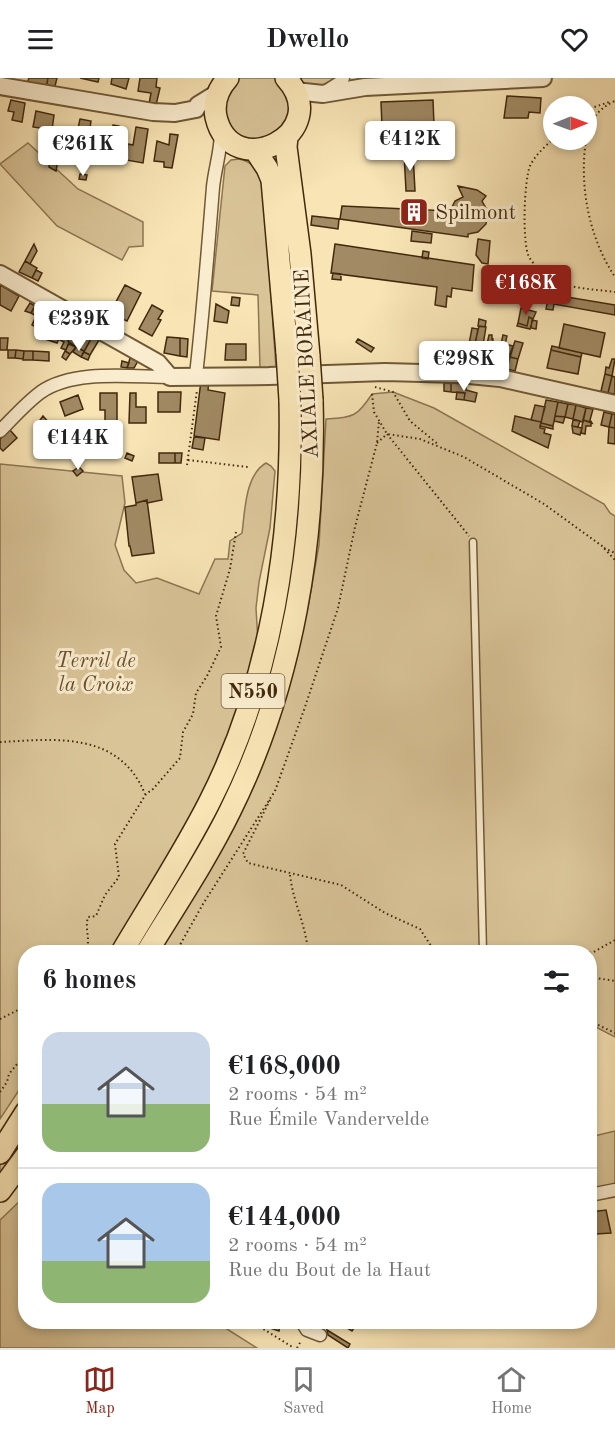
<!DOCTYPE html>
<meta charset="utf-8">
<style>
body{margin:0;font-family:"Old Standard TT",serif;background:#f6f6f6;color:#202124;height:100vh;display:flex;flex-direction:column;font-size:22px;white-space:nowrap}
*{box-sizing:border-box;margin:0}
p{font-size:20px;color:#757577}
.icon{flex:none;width:33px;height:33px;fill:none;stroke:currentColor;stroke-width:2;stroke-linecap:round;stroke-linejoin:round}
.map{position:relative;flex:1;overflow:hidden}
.details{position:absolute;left:18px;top:867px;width:579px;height:384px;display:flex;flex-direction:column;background:#fff;border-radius:24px;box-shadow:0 3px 9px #0003}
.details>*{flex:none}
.needle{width:39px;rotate:89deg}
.buttons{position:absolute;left:543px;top:18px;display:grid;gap:12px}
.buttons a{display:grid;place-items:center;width:54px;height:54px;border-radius:50%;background:#fff;box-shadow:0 3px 9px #0003;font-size:30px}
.price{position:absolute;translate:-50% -51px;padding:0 14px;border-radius:6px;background:#fff;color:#222;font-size:20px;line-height:39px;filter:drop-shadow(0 2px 3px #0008)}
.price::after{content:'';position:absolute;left:50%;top:36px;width:18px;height:14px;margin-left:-9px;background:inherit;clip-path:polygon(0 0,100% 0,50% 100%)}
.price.active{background:#8f2418;color:#fff}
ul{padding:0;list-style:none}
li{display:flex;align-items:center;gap:18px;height:150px;padding:0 24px}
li+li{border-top:2px solid #e0e0e0}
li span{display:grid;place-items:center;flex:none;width:168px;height:120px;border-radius:18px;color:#555}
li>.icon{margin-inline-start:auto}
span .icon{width:72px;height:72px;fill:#fffc;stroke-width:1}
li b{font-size:26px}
h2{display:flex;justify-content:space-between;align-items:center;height:72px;padding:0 24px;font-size:26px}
header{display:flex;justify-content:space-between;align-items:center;height:78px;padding:0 24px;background:#fff;font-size:27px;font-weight:600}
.tabs{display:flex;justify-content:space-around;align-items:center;height:84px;border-top:2px solid #e0e0e0;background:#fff;font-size:16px;color:#757577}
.tabs a{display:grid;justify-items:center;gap:3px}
.tabs .active{color:#8f2418}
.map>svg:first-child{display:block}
.green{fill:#d9c498;stroke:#8e7652;stroke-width:1.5}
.building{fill:#a18a64;stroke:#42290c;stroke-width:1.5}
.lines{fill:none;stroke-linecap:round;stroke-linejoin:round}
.service-casing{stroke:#705836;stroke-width:9}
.minor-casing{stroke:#705836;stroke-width:15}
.tertiary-casing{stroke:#705836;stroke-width:20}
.trunk-casing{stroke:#42290c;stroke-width:24}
.path{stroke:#42290c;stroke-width:2;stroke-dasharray:1.5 3;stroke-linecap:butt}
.service{stroke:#faedcf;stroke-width:6}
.minor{stroke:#faedcf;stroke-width:12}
.tertiary{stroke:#faedcf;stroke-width:16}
.trunk{stroke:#f8e4b5;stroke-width:21}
.trunk-bridge-casing{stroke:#42290c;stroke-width:24;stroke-linecap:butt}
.trunk-bridge{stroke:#f8e4b5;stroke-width:21}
.labels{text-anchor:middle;stroke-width:6;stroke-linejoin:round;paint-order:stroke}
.shield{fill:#faedcf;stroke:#796446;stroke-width:1.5}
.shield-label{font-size:20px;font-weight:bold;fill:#42290c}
.poi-label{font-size:21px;fill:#42290c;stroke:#faedcf;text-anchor:start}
.street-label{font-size:21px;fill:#42290c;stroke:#faedcf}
.park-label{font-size:21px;font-style:italic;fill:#68502f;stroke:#faedcf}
</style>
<header><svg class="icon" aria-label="menu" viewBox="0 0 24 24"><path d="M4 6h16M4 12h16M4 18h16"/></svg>Dwello<svg class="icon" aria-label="heart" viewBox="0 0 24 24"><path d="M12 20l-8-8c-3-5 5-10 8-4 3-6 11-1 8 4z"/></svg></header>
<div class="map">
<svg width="615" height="1270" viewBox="0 0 615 1270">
<rect width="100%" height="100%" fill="#f8e4b5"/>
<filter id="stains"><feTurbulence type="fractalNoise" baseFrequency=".00333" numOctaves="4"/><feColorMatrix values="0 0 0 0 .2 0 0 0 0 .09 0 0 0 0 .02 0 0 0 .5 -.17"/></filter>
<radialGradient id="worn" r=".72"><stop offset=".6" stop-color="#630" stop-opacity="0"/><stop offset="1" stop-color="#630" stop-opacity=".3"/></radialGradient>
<path class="green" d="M239,0H274L281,5L290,22L286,49L256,65L233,55L222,29L234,4Z
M295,0H334C320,11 309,11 295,0Z
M28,65L78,111L143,144V168L129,169L122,182L57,148L0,86Z
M239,81C258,85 259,96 264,114L276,291L260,290L258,217L212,213L225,88L231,82Z
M393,314L434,330L604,426L610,435L615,438V959L590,946V874H158L294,580L308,529L319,467L326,341C354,339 357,339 372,316Z
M266,385L271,388L275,393L270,450L259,504L256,530L258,565L241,628L206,717L117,867L104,869L101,874H26L25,1003L0,1041V386L122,398L125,425L115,467L124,492L136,505L157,500L199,516L215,481H228L230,463L242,455C245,433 245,397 266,385Z
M25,1047V1065L0,1102V1085Z
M615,1053V1112L590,1117V1059Z
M23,1120L26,1121V1244H216L257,1270H0V1142Z"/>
<path class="building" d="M29,0H48L46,10L27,6Z
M48,0H57L54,12L46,10Z
M80,0H99L98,4Z
M112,0H129L126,11L111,6Z
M140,0H157L156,9L160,10L156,27L149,26L151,15L138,13Z
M507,18L541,20L540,35L529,34L528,40H504Z
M11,22L25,25L22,44L12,42L14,34L8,33Z
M433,22L434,47L382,49L381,24Z
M36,33L54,37L52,52L33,49Z
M80,41L91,43L87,69L66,65L68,53L77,55Z
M113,47L119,48L116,64L114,63L113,72L99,70L101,51L112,52Z
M136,49L148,51L143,85L126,82L128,66L133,67Z
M170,56L178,57L172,90L164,89V84L154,83L157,63L169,67Z
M404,75H413L415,113H406Z
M50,81L58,82L56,93L49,89Z
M80,96L87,97L86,102L79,101Z
M458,108L477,112L486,118L482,123L488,134L486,146L478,154L468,156V159L340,141L342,128L450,133L455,123L463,119Z
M312,138L339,141L338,151L311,147Z
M412,153L432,156L431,165L411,163Z
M478,161L490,163L488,186L482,185L476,177Z
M34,166L37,173L30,186L25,183Z
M335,166L474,187L472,213L452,210L451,219L447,218L446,229L435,227L437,209L331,195Z
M423,173L429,174L428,181L422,180Z
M25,183L37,190L32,200L19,194Z
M36,192L42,195L38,203L32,200Z
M333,195L341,196V202L332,201Z
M0,207L19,218L11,233L0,227Z
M125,207L141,215L127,243L110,235Z
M488,207H498V212L488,211Z
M505,209L519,211L517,218L505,216Z
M519,211L533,213L531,221L517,218Z
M533,213L549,216L547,224L531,221Z
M549,216L615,227V237L554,226L553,232L546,231Z
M232,219L240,220L239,228L231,227Z
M30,225L35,228L31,235L25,233Z
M216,226L229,233L227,245L214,243Z
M152,227L163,233L158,241L161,242L152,258L139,251Z
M35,228L40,230L36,238L31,235Z
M521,230L536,234L533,241L529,239L527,248L518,245Z
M38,234L44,236L38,250L32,247Z
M44,236L54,241L48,254L38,250Z
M529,239L533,241L530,251L517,248L518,245L527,248Z
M54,241L64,245L58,259L48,254Z
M479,241L486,243L485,249L478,248Z
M532,242L537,243L536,251L531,250Z
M67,244L76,249L68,263L69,264L66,272L61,270L64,264L60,262Z
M564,246L605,255L600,279L559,270Z
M479,248L486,249L483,267L475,265Z
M76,249L84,254L76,269L68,263Z
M38,250L48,254L45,259L35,255Z
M472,250L478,251L472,282H466Z
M48,254L60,258L57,265L45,261Z
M84,254L92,259L84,273L76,269Z
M489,257H492V261H493L491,272L486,271Z
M503,257L507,258L503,275L497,274L498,271H500Z
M92,259L99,262L90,277L84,274Z
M167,259L180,260V278L164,275Z
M0,260H8L7,272H0Z
M180,260L188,261L187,279L180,278Z
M358,261L374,270L371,274L356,264Z
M515,263L523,265L518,281L510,279Z
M475,265L483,267L482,270H484L481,285L472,283Z
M69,266L76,269L70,276L65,273Z
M226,266H246V282H225Z
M509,267L513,268L510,276L506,275Z
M552,268L582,275L581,279L551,272Z
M76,269L84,273L81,279L73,274Z
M484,270L491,272L487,287L481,285Z
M8,272H16L15,280H8Z
M16,272L24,273L23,281L15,280Z
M491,272L503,275L500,289L487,287Z
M551,272L581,279L578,296L547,290Z
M24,273H33V282H23Z
M33,273L49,274V283L33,282Z
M65,273L70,276L66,282L62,279Z
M84,274L90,277L88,282L81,279Z
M503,275L510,276L507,291L500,290Z
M131,277L139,281L134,290H127Z
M510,279L518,281L515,293L507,291Z
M612,281H615L612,298L605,296L606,289L609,290Z
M122,283L129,285L127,290L121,289Z
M605,296L612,298L608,315L601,313Z
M612,298L615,299V316L608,315Z
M201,303H209L208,312L225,315L219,362L194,358Z
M444,305H451V314L444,313Z
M451,305L466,306V312L477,315L475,324L464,322L465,315L451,314Z
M158,314H181L180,334H158Z
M457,314L465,315L464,322L456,321Z
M100,315H117V346H105V332H100Z
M130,315H136V329H146V345H129Z
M78,317L83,331L65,338L60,324Z
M546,322L558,324L553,348L541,345Z
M558,324L568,326L565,339L555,338Z
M568,326L576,327L573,341L565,339Z
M535,327L545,329L541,344L531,342Z
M576,327L586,330L583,344L573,341Z
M586,330L593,331L590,342L592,345L583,342Z
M604,334L612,336L609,349L601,347Z
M612,336H615V350L609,349Z
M43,338L59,356L48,367L36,355L38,353L35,349Z
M515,338L541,344L540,350L545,351L544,355L551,357L548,370L512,353Z
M555,338L565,339L563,345L554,343Z
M573,342L580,343L578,349L572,348Z
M583,342L591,344V348H586L585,356L581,355Z
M541,345L553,348V351L540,348Z
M572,348L582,350L580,357L573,355Z
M609,349L615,350V366L608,365Z
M10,352L17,360L3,373L0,370V361Z
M194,359L205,360L203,372L192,370Z
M127,375L134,378L132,383L125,380Z
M159,375H175V385H159Z
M175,375H182L181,385H175Z
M79,389L83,393L77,398L73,393Z
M158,396L162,422L147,425V422L136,425L132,399Z
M147,422L154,475L132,478L130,468H129L125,429L136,427V425Z
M606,1132L611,1155L596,1156L591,1134Z
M268,1244H281L279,1253L267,1249Z
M337,1244H358L352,1253Z
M327,1252L350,1266L348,1270L328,1257Z"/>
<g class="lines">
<g class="service-casing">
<path id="service" d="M473,464L483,874"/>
</g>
<g class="minor-casing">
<path id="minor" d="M325,14L341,4L343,0
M196,297C203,235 208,172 213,109C215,90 221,73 221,54
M0,353C13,340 26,325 41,314C74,291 131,299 170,299
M590,1117L615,1112
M302,1244L307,1252L320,1257"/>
</g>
<g class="tertiary-casing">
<path id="tertiary" d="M0,8L153,34L175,35L196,31L198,27L219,14
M295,13L323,16L365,9L543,0
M0,196L158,285L170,299L269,298L385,294L459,296L500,300L615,326"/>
</g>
<g class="trunk-casing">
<path id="trunk" d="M228,0C218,11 213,24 216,39C232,107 336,55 286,0
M287,59L286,69L300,176L309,278
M255,72L267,90L272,102L287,275
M122,874C151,825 183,776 209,725C272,602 293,459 290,322
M147,874C175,828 206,782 230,733C293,606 316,462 312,322
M0,1075L26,1034
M0,1113L26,1078"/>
</g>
<path class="path" d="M586,32L609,24
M586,58C590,42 599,30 615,23
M554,60C546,68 535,77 530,88C524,103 522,165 529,179C534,187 541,194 548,199C567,211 593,211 615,214
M586,62C579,108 589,160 615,199
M375,309L393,314L410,343L439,367
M372,316L374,334L387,356L420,361L464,379L544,426L602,468L615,482
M377,365L387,356L469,458
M188,382L248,389
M187,387L197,312
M604,470L615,475
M0,664C56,661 119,653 145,716
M270,722L243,776L248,785L341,807L385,835L420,851L435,874
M290,797C293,824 306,847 308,874
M85,874C92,861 84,853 88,839L96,838L105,817L119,799L115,766L146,716L153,711L180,680L183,654L193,636L196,615L207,598L221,569L216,538L230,491L236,454
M176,874L203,826L275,713L305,629L338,530L355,449L377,365L379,343
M590,876L615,862
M590,899L615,903
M0,941L26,928
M590,943L615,955
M0,1014L7,1004L9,996L26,975
M252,1244L294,1270
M297,1270L301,1263"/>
<use href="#service" class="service"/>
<use href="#minor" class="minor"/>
<use href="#tertiary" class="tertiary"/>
<use href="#trunk" class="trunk"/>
<g class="trunk-bridge-casing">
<path id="trunk-bridge" d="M287,275L290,322
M309,278L312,322"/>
</g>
<use href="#trunk-bridge" class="trunk-bridge"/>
</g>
<defs>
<g id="building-square" transform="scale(1.5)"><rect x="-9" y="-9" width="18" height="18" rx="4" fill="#8f2418" stroke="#faedcf"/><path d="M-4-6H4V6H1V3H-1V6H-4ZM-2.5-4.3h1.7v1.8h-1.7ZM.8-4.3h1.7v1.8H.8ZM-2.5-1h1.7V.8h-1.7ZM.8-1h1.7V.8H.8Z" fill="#fff"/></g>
</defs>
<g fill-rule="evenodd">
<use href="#building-square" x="414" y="134"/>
</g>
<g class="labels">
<rect class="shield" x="221.5" y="596" width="63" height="34" rx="4.5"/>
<g class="shield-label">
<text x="253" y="620">N550</text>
</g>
<g class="poi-label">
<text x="435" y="141">Spilmont</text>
</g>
<g class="street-label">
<text transform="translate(306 286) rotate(-93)" y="7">AXIALE BORAINE</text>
</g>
<g class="park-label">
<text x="96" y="589">Terril de<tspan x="96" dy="24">la Croix</tspan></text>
</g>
</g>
<rect width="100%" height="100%" filter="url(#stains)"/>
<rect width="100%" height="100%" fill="url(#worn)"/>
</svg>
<div class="buttons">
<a><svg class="needle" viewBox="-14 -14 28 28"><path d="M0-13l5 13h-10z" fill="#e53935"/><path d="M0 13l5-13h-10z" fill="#757577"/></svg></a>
</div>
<b class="price" style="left:410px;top:94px">€412K</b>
<b class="price" style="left:83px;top:99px">€261K</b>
<b class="price active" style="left:526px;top:238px">€168K</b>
<b class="price" style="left:79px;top:274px">€239K</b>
<b class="price" style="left:464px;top:314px">€298K</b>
<b class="price" style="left:78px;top:393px">€144K</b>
<section class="details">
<h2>6 homes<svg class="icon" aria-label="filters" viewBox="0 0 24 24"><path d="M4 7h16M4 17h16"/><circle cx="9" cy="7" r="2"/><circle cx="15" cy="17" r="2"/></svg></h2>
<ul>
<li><span style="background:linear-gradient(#c9d6e8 60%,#8fb573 0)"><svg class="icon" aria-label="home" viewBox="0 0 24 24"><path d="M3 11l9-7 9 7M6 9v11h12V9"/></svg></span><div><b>€168,000</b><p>2 rooms · 54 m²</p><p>Rue Émile Vandervelde</p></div></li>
<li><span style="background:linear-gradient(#a9c7e8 65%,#8fb573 0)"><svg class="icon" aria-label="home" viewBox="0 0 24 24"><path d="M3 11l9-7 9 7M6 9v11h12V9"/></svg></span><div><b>€144,000</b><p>2 rooms · 54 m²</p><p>Rue du Bout de la Haut</p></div></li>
</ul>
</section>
</div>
<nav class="tabs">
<a class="active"><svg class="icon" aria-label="map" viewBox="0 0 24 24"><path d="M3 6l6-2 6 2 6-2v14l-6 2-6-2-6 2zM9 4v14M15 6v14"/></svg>Map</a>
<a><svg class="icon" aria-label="saved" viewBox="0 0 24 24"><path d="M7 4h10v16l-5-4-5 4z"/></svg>Saved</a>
<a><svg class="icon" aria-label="home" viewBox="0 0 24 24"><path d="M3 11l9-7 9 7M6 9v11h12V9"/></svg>Home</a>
</nav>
